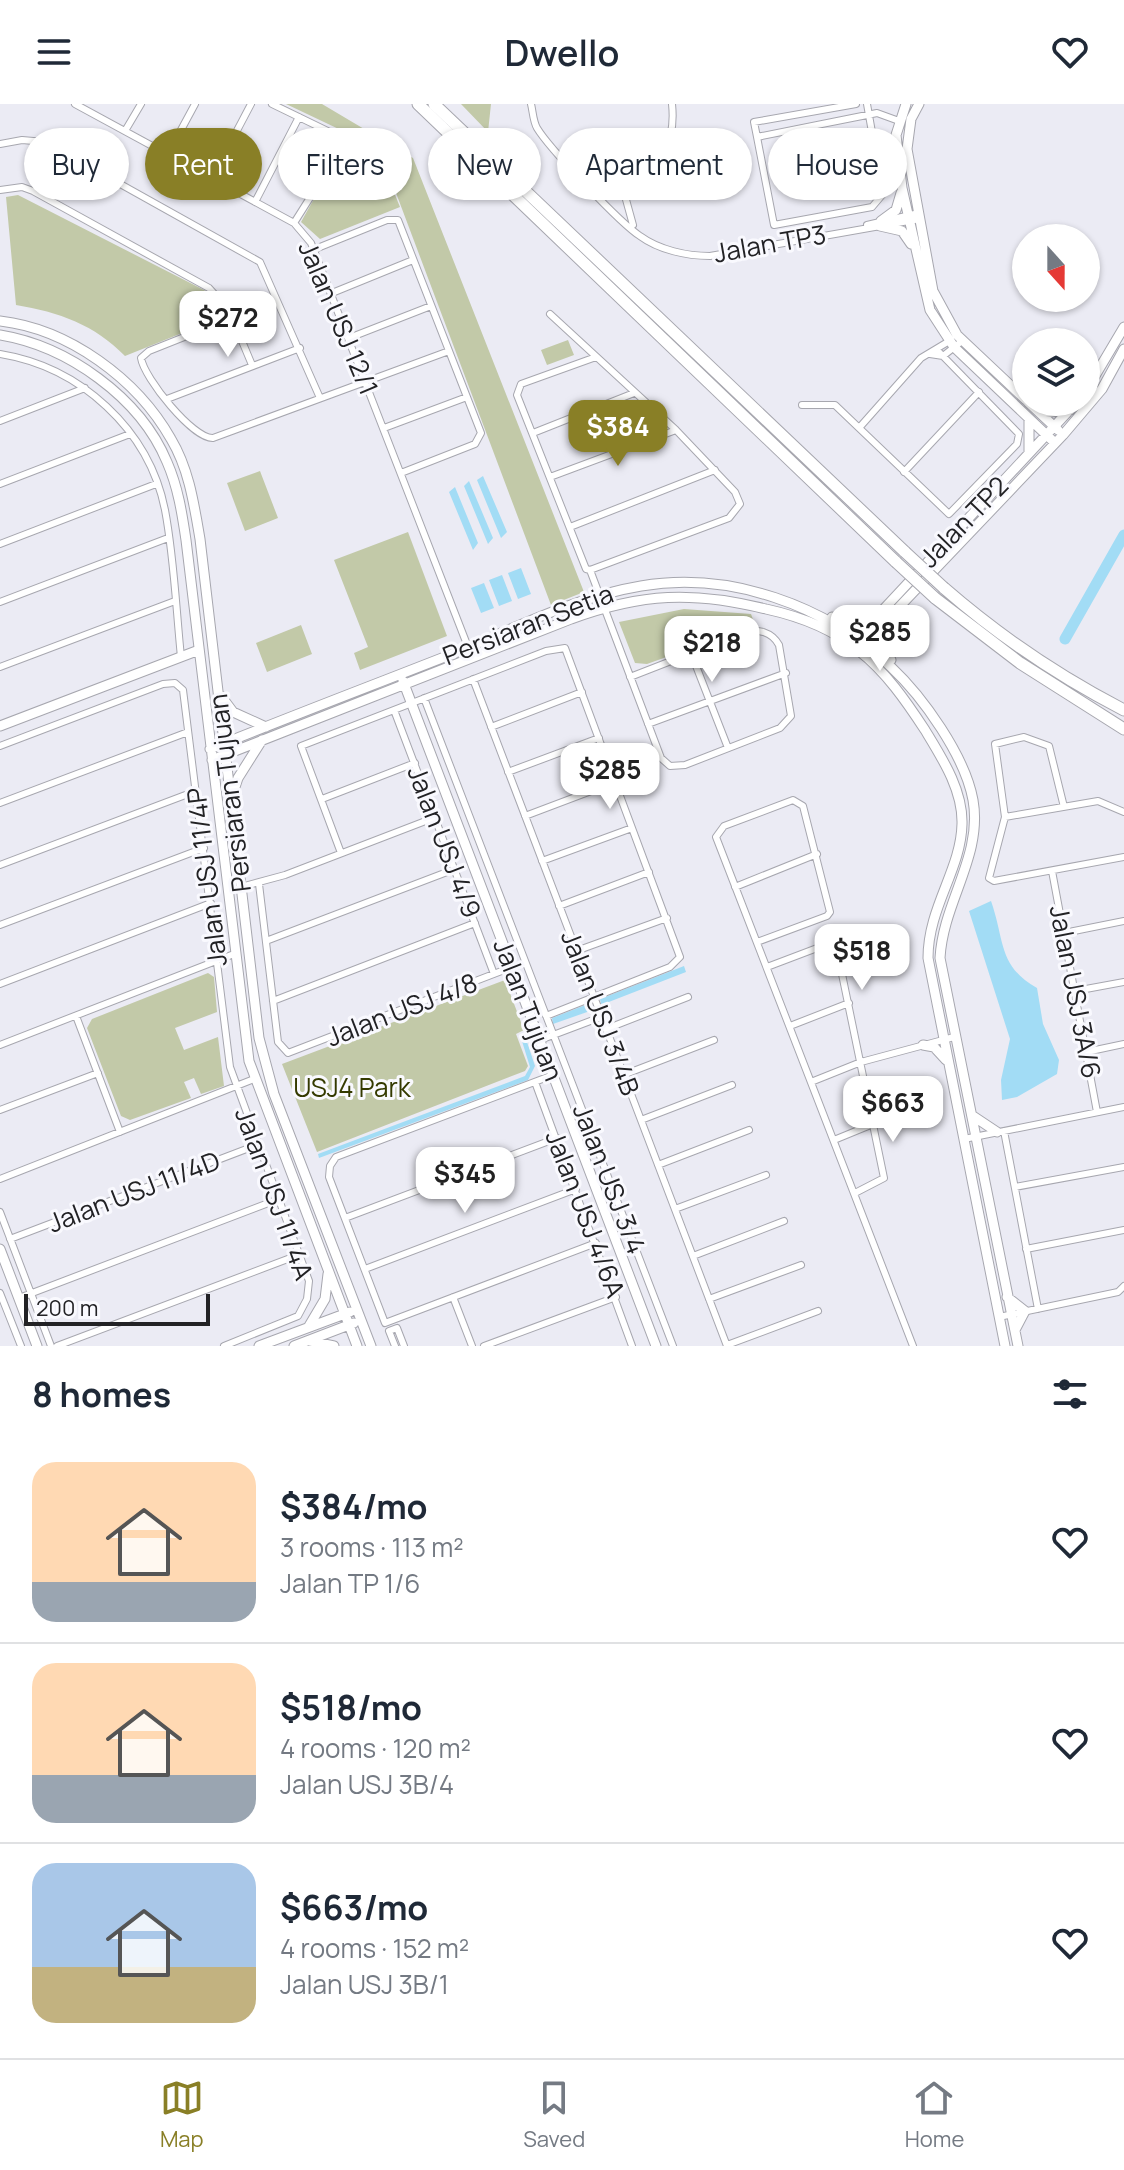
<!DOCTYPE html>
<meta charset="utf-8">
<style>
body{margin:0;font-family:Manrope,sans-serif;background:#f2f2f3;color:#1f2937;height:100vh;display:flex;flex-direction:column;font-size:30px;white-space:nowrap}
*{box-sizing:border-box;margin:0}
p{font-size:26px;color:#747a83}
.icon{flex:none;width:44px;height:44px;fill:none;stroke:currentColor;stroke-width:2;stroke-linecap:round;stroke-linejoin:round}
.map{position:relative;height:1242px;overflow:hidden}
.drawer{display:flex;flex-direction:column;background:#fff;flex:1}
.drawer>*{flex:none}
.banner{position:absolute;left:24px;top:24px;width:1076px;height:72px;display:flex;gap:16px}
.needle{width:52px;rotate:159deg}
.buttons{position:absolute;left:1012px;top:120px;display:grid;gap:16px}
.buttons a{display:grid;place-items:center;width:88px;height:88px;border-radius:50%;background:#fff;box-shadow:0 2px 6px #0004;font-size:40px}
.scale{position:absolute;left:24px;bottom:20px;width:186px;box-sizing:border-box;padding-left:8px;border:4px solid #222225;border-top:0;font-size:22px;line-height:28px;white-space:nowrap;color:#222225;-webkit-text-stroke:6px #f9f9fe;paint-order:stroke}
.price{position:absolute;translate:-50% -68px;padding:0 18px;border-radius:16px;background:#fff;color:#222;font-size:26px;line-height:52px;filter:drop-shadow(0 2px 4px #0008)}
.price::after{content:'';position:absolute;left:50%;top:48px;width:24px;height:18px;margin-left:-12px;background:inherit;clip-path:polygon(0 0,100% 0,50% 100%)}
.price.current{background:#897f26;color:#fff}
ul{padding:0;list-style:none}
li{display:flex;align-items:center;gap:24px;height:200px;padding:0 32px}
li+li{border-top:2px solid #e0e1e3}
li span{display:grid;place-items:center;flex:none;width:224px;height:160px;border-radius:24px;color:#555}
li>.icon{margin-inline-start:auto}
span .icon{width:96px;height:96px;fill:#fffc;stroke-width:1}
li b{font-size:34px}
h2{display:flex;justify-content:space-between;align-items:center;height:96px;padding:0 32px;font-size:34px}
.pill{padding:0 28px;border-radius:36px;background:#fff;box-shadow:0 2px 6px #0004;font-size:28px;line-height:72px}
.pill.current{background:#897f26;color:#fff}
header{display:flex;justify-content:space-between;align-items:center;height:104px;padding:0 32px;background:#fff;font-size:36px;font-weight:600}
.tab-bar{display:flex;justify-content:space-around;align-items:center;height:112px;border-top:2px solid #e0e1e3;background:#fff;font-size:22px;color:#747a83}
.tab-bar a{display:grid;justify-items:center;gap:4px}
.tab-bar .current{color:#897f26}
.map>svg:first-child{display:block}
.green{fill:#c2c9a8}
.water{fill:#a2dcf5}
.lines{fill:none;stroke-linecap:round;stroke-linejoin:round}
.river{stroke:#a2dcf5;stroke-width:11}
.street-casing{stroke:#a7a7af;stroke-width:8}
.secondary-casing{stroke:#a7a7af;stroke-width:11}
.highway-casing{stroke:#a7a7af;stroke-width:13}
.street{stroke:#fff;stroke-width:6}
.secondary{stroke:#fff;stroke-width:9}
.highway{stroke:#fff;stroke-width:11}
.highway-bridge-casing{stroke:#a7a7af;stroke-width:13;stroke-linecap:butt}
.highway-bridge{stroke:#fff;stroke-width:11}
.labels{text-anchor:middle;stroke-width:6;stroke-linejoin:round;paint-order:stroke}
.street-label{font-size:26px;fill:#222225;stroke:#f9f9fe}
.park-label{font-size:26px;fill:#343a00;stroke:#f9f9fe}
</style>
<header><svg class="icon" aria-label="menu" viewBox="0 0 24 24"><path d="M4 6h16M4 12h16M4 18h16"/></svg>Dwello<svg class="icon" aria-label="heart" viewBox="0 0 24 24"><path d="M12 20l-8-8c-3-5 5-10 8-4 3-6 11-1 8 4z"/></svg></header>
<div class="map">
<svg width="1124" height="1242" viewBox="0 0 1124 1242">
<rect width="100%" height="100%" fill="#ebebf4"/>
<path class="green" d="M286,0H322L413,54L584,488L551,501L387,65L345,28Z
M461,0H491L488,28Z
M348,34L385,66L400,103L320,135L301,118Z
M18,91L204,186L216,194L227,211L125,252C95,221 59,208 16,201L6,93Z
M568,236L574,251L547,261L541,246Z
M260,367L278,414L245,427L227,379Z
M408,428L447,532L360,566L354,549L368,543L334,456Z
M684,505L751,510L755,521L647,560L635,559L619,518Z
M301,521L312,550L267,568L256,539Z
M208,869L214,873L217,908L175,924L184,946L218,933L224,982L201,990L194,974L184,978L191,994L130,1016L121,1012L87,924L92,915Z
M505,876L524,926L516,930L528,962L525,967L317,1048L282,960Z"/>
<path class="water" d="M483,372L507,428L501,434L477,376Z
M469,377L493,434L488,440L464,382Z
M455,383L478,439L473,446L449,388Z
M521,464L531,490L518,495L508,469Z
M502,471L512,497L499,502L489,476Z
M484,479L494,504L481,509L471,484Z
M991,797C1005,837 998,862 1037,884L1043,920L1059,956L1057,970L1017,993L1002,996L1001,976L1010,935L969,807Z
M684,862L686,868L601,901L600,895Z
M588,900L590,907L553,920L552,914Z
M528,923L527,938L535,962L528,976L319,1054L318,1050L525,972L530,963L521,934Z"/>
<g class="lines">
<path class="river" d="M1065,535L1124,431"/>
<g class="street-casing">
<path id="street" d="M75,0L294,119L311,139L468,543
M272,0L340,33L335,54L294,119
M531,0C533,8 533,17 537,24C549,44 620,119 640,132C659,146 687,152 710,152L920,115
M856,0L754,18L757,33L877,9L899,17
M125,27L141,0
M757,33L774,121L872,103L883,90L867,0
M0,40L22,36L45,38L260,158L320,294
M168,50L195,0
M212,74L251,0
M0,86L22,83L33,87L209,184L229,206L252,261
M598,89L625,92
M255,98L299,13
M633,121L625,92C655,62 677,46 672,0
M867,121L919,109
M315,145L387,116H398L481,329L475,340L401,369
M332,189L413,156
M550,210L676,326L735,388L740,400L729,414L590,466
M232,214L149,247L141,254C144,274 193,335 213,334L449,247
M349,234L431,202
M0,250C80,263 149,325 165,406C174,453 176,504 181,553
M930,250L943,252L962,237
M596,253L521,280L517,291L586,465L590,466L661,654L670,662L685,661L780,624L791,612L779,541C772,528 758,524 743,529L630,573
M167,295L300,244
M802,301H835L949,410L1017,340L1019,330L937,246
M0,317L85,284
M384,324L467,293
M859,324L921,254L951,236
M533,329L634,289
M904,368L979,288
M550,373L676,326
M0,380L130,330
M570,423L715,366
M0,440L156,380
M0,498L168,434
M691,549L728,644
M0,563L175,497
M473,575L727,1242
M424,594L673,1242
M394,606L494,870
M648,620L786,569
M491,623L582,588
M0,642L163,580L175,579L183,586L230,963L309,1177L307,1195L298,1212L224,1242
M508,668L599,634
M322,695L415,659
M0,699L188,628
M1064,703L1049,642L1024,633L995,640L1005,713L989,774L994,777L1124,753
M525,712L615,678
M1005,713L1098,697L1124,708
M341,749L301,642L546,547L565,544L680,853L670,863L546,912
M542,757L632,724
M0,761L196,687
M1052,767L1097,1008
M259,780L278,938L288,949L512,863
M241,783L285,771L436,713
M735,783L817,750
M559,802L649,768
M0,821L204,744
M1064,829L1124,817
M266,837L455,765
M757,838L827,812L830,808L803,702L793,696L724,722L716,733L913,1242
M576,847L667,814
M767,863L833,838L836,841L884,1074L855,1089
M0,880L211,799
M1075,887L1124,878
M273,897L475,819
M76,912L120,1028
M790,922L849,899
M606,925L688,893
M540,936L601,913
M0,941L234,850
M1086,948L1124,940
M553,971L336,1053L330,1062L329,1073L385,1219L596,1139
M623,971L714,936
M535,978L632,1242
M811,978L861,958L954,933
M0,1006L98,969
M641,1016L732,981
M1004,1027L1038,1205
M964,1035L1124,1003
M834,1036L873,1020
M658,1061L749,1026
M0,1075L254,975
M1015,1083L1124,1063
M675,1105L766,1071
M0,1108L51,1242
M345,1114L557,1034
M10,1135L257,1041
M1026,1145L1124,1126
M693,1152L784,1117
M365,1165L576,1085
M0,1189L21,1242
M453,1193L472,1242
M19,1194L279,1095
M709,1195L801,1161
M999,1213L1118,1188L1124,1182
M727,1241L818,1207
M57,1242L301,1150
M395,1242L389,1227L397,1224L404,1242
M484,1242L616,1193"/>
</g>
<g class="secondary-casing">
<path id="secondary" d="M906,0L896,31L902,84L930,206L954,243L1055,339
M919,0L911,15L907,45L933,187L957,231L1026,296
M881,117L896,106L901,89
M880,122L902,127L911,140
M0,217C69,225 137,275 171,335C189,365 194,400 200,435L259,934L274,990L371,1242
M0,231C67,242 140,293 167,358C178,383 182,409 186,436L249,957L357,1242
M1086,287L1124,223
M1028,298L1058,326
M1040,309L1070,306
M1029,315V349
M832,513L854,519L871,512
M887,519L882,542L891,556
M853,538L1077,298
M862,542L1063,331L1102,285L1124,245
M403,577L656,1242
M221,592L233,608L266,623
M0,622L199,546
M210,645C289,613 368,583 447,552C509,527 574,493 641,482C730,467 826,501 891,563C923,593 965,652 973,696C983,752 943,798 940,854L1018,1242
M212,656L571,515C642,489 693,487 766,505C798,512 833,525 859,547C886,568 906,597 925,626C942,654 963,686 962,720C961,766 928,803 928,854L1005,1242
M232,692L238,674L262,636
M923,941L934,943L946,956
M973,1012L997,1028
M0,1145L37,1242
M1007,1193L1025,1207L1015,1226
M309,1222L325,1195L328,1170
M310,1237L334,1242
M259,1242L350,1208
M294,1242L354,1219"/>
</g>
<g class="highway-casing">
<path id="highway" d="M418,0L896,458
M434,0L905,448
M944,484C998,531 1060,573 1124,606
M935,494L1020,559L1124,625"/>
</g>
<use href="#street" class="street"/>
<use href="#secondary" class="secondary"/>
<use href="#highway" class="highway"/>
<g class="highway-bridge-casing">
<path id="highway-bridge" d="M905,448L944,484
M896,458L935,494"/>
</g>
<use href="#highway-bridge" class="highway-bridge"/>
</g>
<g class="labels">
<g class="street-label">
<text transform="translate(770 140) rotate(-10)" y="9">Jalan TP3</text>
<text transform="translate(338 214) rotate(67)" y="9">Jalan USJ 12/1</text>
<text transform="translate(964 418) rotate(-46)" y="9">Jalan TP2</text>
<text transform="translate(528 521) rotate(-21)" y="9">Persiaran Setia</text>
<text transform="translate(230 689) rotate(-97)" y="9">Persiaran Tujuan</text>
<text transform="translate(444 738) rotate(69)" y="9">Jalan USJ 4/9</text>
<text transform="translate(207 773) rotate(-97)" y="9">Jalan USJ 11/4P</text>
<text transform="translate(1075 888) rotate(79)" y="9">Jalan USJ 3A/6</text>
<text transform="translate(402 906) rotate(-21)" y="9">Jalan USJ 4/8</text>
<text transform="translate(528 906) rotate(69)" y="9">Jalan Tujuan</text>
<text transform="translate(600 909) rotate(69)" y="9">Jalan USJ 3/4B</text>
<text transform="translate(609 1075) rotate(69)" y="9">Jalan USJ 3/4</text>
<text transform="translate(134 1088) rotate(-21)" y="9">Jalan USJ 11/4D</text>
<text transform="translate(274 1090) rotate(70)" y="9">Jalan USJ 11/4A</text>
<text transform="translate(585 1110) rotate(69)" y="9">Jalan USJ 4/6A</text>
</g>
<g class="park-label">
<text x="352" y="993">USJ4 Park</text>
</g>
</g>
</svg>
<div class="buttons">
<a><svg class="needle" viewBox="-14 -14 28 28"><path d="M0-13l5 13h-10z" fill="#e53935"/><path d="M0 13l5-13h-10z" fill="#747a83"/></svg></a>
<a><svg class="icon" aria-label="layers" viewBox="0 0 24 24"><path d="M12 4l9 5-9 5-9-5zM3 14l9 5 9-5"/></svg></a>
</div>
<div class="scale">200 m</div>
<b class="price" style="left:228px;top:255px">$272</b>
<b class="price current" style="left:618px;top:364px">$384</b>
<b class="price" style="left:880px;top:569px">$285</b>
<b class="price" style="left:712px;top:580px">$218</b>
<b class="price" style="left:610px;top:707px">$285</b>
<b class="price" style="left:862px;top:888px">$518</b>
<b class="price" style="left:893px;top:1040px">$663</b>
<b class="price" style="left:465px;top:1111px">$345</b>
<div class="banner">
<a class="pill">Buy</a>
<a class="pill current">Rent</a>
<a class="pill">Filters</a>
<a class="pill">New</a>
<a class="pill">Apartment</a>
<a class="pill">House</a>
</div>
</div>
<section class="drawer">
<h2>8 homes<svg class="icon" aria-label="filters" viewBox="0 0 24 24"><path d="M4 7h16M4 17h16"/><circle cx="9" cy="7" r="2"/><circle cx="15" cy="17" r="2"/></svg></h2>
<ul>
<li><span style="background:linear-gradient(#ffd9b3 75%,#9aa5b1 0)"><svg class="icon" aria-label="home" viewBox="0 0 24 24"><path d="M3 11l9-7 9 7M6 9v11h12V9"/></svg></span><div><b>$384/mo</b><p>3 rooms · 113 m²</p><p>Jalan TP 1/6</p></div><svg class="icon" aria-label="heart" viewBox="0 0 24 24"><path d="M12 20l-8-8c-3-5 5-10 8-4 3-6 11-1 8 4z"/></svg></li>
<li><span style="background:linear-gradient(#ffd9b3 70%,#9aa5b1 0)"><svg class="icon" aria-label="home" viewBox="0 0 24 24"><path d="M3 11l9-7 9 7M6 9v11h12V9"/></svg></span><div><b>$518/mo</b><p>4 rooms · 120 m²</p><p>Jalan USJ 3B/4</p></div><svg class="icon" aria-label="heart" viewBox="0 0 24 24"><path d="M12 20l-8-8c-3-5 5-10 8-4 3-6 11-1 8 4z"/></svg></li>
<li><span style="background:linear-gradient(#a9c7e8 65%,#c2b280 0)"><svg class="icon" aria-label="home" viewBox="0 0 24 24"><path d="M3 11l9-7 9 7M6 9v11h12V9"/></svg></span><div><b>$663/mo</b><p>4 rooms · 152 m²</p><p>Jalan USJ 3B/1</p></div><svg class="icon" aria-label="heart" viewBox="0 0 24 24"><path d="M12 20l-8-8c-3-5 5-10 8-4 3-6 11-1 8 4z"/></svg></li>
</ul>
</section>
<nav class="tab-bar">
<a class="current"><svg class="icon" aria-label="map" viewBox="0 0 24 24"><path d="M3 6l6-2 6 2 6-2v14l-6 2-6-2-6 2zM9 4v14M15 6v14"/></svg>Map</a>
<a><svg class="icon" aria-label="saved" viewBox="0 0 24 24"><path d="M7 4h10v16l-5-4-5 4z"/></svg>Saved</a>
<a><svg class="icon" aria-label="home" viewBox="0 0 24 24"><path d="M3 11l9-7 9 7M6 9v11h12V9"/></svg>Home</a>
</nav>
